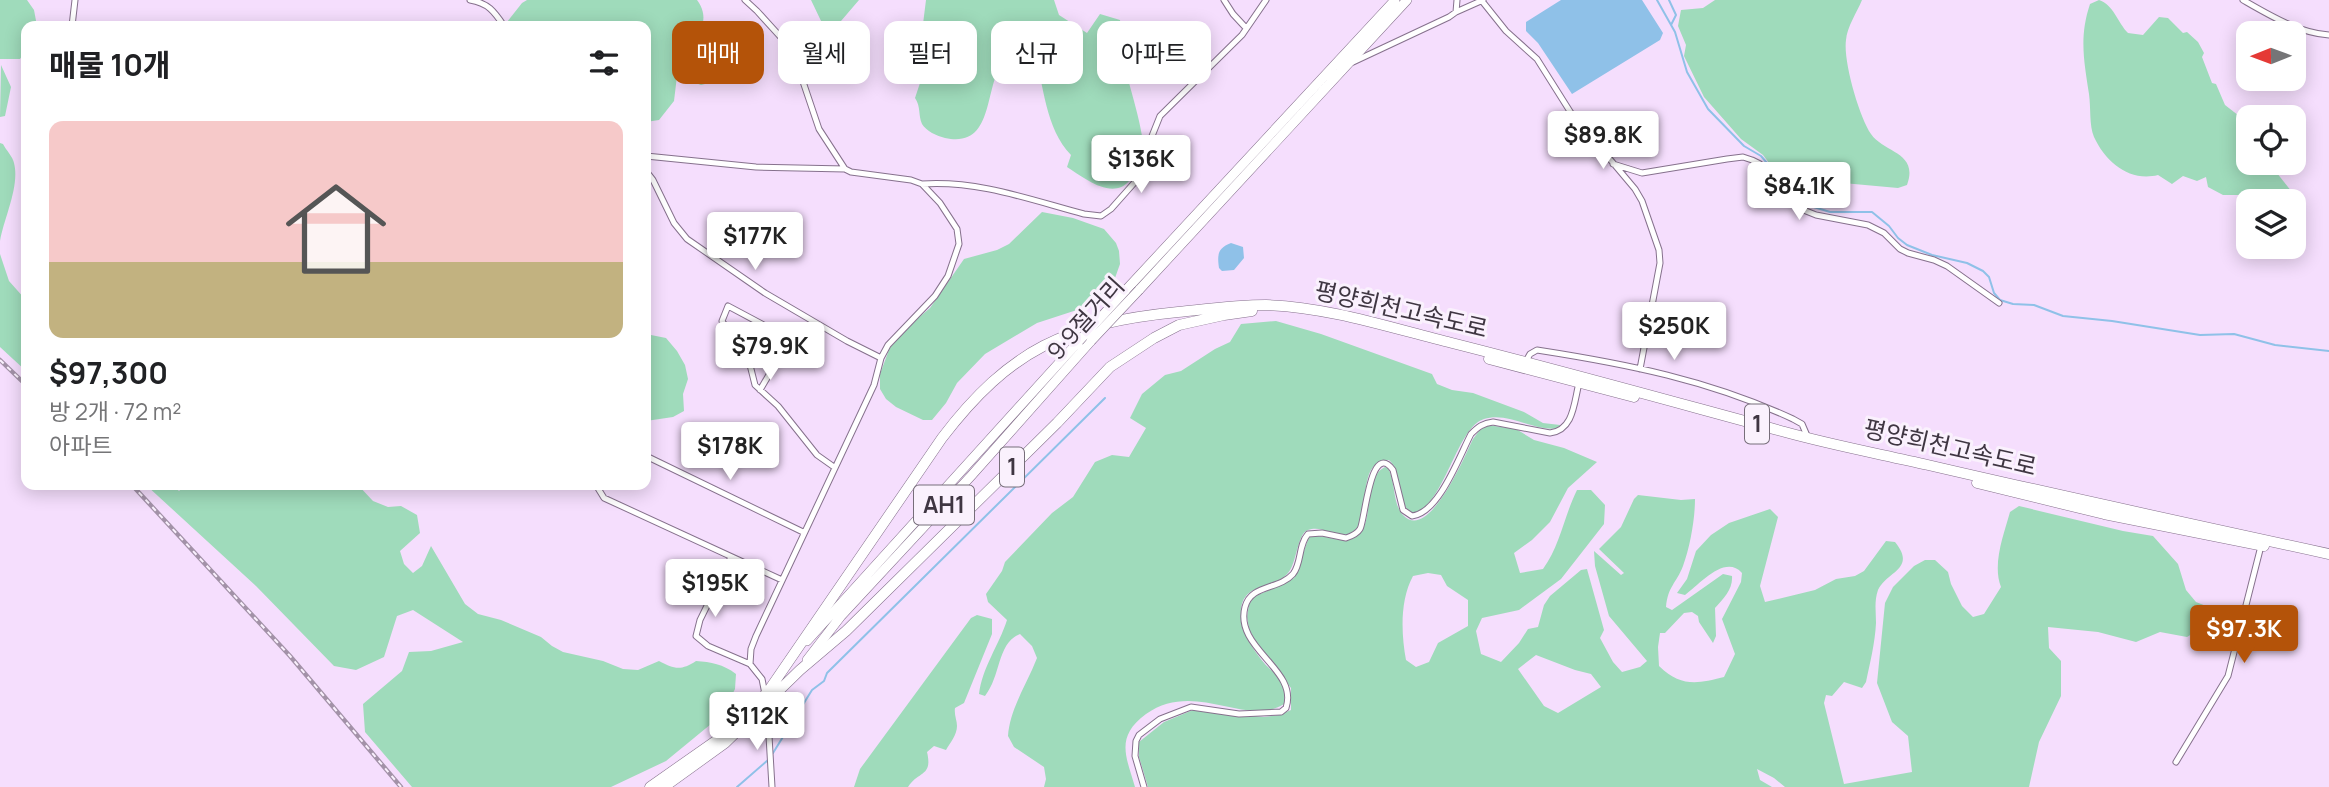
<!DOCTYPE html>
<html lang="ko">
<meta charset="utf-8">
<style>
body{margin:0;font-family:Manrope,"Noto Sans KR",sans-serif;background:#f6f6f6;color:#202124;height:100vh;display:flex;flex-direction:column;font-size:26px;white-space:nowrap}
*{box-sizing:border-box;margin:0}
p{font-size:23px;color:#757577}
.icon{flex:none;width:38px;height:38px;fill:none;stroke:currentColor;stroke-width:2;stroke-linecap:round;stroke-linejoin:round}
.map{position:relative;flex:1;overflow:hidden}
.side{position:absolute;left:21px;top:21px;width:630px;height:469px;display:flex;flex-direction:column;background:#fff;border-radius:14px;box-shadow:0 4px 18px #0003}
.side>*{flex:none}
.guide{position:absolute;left:672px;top:21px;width:665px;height:63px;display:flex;gap:14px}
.needle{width:46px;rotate:269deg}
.tools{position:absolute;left:2236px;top:21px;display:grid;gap:14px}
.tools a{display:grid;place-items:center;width:70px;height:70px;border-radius:14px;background:#fff;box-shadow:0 4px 18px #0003;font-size:35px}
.price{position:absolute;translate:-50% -60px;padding:0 16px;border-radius:7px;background:#fff;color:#222;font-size:23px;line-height:46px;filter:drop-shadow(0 2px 4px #0008)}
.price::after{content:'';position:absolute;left:50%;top:42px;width:21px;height:16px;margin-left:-10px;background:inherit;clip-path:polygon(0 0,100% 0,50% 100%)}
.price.selected{background:#b45309;color:#fff}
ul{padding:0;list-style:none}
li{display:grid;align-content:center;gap:14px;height:371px;padding:0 28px}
li span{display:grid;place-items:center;height:217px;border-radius:14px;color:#555}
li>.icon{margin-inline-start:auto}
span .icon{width:126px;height:126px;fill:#fffc;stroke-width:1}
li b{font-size:30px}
h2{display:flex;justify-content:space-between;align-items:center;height:84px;padding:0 28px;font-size:30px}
.tag{padding:0 24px;border-radius:14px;background:#fff;box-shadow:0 4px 18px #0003;font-size:24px;line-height:63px}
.tag.selected{background:#b45309;color:#fff}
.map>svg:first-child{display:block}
.green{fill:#9fdbbb;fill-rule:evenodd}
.water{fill:#8fc1e8}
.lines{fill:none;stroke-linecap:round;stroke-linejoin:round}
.stream{stroke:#8fc1e8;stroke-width:2}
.minor-casing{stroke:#86718d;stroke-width:7}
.trunk-casing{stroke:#86718d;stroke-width:10}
.motorway-casing{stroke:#86718d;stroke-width:11}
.minor{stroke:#fff;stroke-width:5}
.trunk{stroke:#fff;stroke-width:9}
.motorway{stroke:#fff;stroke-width:10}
.rail-casing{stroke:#a392a8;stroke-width:4.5}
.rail{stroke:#faf1fd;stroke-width:2;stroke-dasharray:5;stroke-linecap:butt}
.trunk-bridge-casing{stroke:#86718d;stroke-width:10;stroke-linecap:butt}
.trunk-bridge{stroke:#fff;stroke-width:9}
.labels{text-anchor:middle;stroke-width:6;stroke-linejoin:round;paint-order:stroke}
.shield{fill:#faf1fd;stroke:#776e7a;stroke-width:2}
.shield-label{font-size:23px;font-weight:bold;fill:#3f3642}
.street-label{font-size:24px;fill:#3f3642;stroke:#faf1fd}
</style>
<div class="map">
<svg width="2329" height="787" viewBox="0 0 2329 787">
<rect width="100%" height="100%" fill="#f5defd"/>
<path class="green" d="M0,0H27L34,10L37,26H26V50L20,59H0Z
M527,0H697C708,15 703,26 696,41L718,53L725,66L717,81L701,85L677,76L674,101L659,120L646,122V26H509L507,22L522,3Z
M811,0H859L841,21L822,23Z
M926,0H1054L1059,15L1087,33L1100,14L1120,20C1122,31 1120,42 1122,52C1126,80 1147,134 1143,158C1141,167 1135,175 1129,181C1112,201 1083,177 1067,167L1071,155C1045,128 1044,85 1034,51C1023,52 1011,52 1004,61C983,85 996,149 945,138C937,136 926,131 922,124C918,115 921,107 915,98L927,62L922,32Z
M1715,0H1862C1857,12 1847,27 1846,40C1843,61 1859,116 1871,134C1884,153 1919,152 1907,185L1898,188L1843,183L1792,171L1782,173L1775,171L1763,155L1741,139L1704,97L1684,56L1686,45L1678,26L1681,10L1703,8Z
M2099,0C2113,4 2118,23 2128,33L2143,35L2159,17L2168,18L2183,33L2187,32L2198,42L2204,53L2202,57L2212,83L2216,84L2225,105L2243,119L2249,118V163H2269L2300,202L2297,231L2294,236V201H2266L2264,197L2254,195H2223L2208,187L2206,177L2197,181L2183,176L2172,184L2158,175C2130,182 2106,163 2094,137C2089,125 2091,108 2089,94C2084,61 2079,37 2090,4Z
M1,65L11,87L5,116L0,117Z
M0,143L3,144C6,150 13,157 14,163C20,186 4,218 0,241Z
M1042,212L1073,218L1104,229L1116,243L1119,251L1120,264L1115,278L1108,291L1083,308L1037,323L985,354L957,383L946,403L932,420H923L896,407L886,399L880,389V374L890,347L904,330L930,308L964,259L997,250L1009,244Z
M0,254L9,281L25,299L26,371L0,347Z
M1276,321L1321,334L1432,374L1437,384L1452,390L1473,393L1524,412L1543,423L1560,425V428C1535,433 1509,411 1484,419C1458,427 1447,494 1419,512H1409C1396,497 1403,473 1389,460C1356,461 1371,510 1358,527C1343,546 1325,523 1308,530C1297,534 1297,563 1288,573C1274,591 1239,580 1241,616C1242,633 1256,655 1268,667C1273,672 1279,676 1282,683C1285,690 1285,697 1284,704C1246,728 1195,679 1146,714C1115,737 1126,756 1135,787H1044L1046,779L1044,767L1014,747L1008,736C1010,708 1027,684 1037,658L1032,646L1020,634C997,643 1001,676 985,696L979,694C982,668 999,645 1007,620L988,602L986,594L1002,571L1005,562L1052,513L1073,497L1095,462L1112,455L1129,457L1146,428L1130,418L1142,394L1165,375L1181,371L1215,349L1230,342L1241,324Z
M646,334L666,338L677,351L685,365L688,379L683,394L684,411L673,417L646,421Z
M1487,425L1516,429L1534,440L1564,448L1597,462L1568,488L1550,522L1532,540L1514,553L1520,573L1543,569C1560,546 1564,516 1577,490H1591L1605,505L1604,524L1561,579L1519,610L1482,618L1476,631L1481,654L1501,662L1519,643L1528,629L1538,627L1544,605L1550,596L1581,570L1587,569L1604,630L1600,638L1613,662L1622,672L1640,667L1647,661L1609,616L1595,566L1594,551L1621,575L1624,573L1599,549L1621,527L1634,499L1638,495L1681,500L1695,499C1695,519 1690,547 1683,566C1676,584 1668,586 1666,607L1672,610L1723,574L1732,576C1733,589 1724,598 1715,608L1716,636L1713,643L1699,622L1698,616L1692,612L1684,613L1665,633H1660L1658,647L1659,666C1681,687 1697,684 1724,677L1735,654L1722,619L1741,582L1742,573C1725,554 1700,584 1685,595L1677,593L1687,579L1696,551L1711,535L1729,523L1770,509L1778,517L1760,586L1765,602L1815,590L1836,579L1855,576L1864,571L1886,541L1895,542C1917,569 1887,571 1878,590C1874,601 1876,612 1876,623C1875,643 1870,663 1866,682L1862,688L1844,682L1832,696L1826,695L1824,703L1844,784L1912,772L1908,736L1892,722L1877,683L1885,603L1893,587L1914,566L1925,560H1935L1948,572L1951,584L1962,606L1973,617L1984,614L2001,587C1992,564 2004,534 2010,512L2019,506L2123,531L2153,536L2178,564L2186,590L2196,602L2211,608L2210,623L2187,637L2160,632L2136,642L2098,632L2048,627L2049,648L2061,661V696L2039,742L2029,787H1785L1774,778L1757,769L1760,780L1772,787H1148L1139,757V742L1164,722L1193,710L1264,717L1279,715L1291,710V688L1256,642L1249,629L1247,617L1249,604L1255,596L1279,586L1294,578L1309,537C1326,532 1342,547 1357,536C1375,524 1362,478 1385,467L1388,468C1396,482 1392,503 1403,515C1429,543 1465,455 1473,439L1479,431ZM1428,573L1441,575L1447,586L1468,600V626L1438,643L1429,662L1416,667L1406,660C1401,633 1400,600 1413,576ZM1536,655L1575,670L1591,674L1601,687L1558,713L1544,706L1518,669Z
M146,485H173L179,491L185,485H358L373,501L388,507L401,506L417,515L420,533L400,551L404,564L413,573L422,566L431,546L465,604L478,614L501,620L541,637L552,646L563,652L603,661L623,669L638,670L659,661C674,669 681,671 696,661C711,662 723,664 736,674L735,689L722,715L666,761L611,787H412L365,732L363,704L402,671L409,652L431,651L463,642L413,610L397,616L384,657L356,670L334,666L256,586Z
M977,615L992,619V634L964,703L955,708C954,715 957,720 957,726C957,735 950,743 946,750L934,746L927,752C933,777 918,771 908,787H854L860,769L957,637L971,618Z"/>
<path class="water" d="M1561,0H1642L1663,33L1660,40L1572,94L1538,43L1526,31V22Z
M1231,243L1243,247L1244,258L1234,270L1222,271L1219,268C1217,254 1218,248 1231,243Z"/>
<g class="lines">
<path class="stream" d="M1657,0L1675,32L1687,72L1708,109L1744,146L1761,156L1767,163L1780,190L1797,198L1804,204L1830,212H1872L1889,226L1898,238L1907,245L1932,255L1967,263L1983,271L1989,277L1994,293L2000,300L2013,304L2034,305L2063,316L2112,321L2200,335L2234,334L2275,345L2329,351
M1669,0L1676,15L1671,25
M773,753L812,690L824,681L827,673L1105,398
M737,787L768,760"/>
<g class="minor-casing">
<path id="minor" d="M470,0C488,3 494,11 504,26
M745,0L757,11L787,44L795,58L819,129L845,169L851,172L911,180L922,184L940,203L957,229L959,244L948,276L935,296L888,345L881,358L874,385L756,636L751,649L750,664L762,679L765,694
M1224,0L1233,14L1246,28
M2243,0C2269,15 2299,33 2329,35
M1482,1L1506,31L1537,59L1571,113L1635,189L1642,201L1659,250L1660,263L1640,369
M1456,12L1483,0
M72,26L75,0
M1353,62L1449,17L1456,12L1457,0
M646,156L756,167L845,169
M1613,164L1642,173L1727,159L1743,157L1752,160L1760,164L1772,188L1796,207L1816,215L1868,225L1884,233L1900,249L1908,253L1934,260L1947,266L1999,303
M646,171L653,180L674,223L687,239L765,293L847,341L881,358
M922,184C978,180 1031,200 1084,214L1101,216L1111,209L1135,182L1146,163L1151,151L1152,136L1160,116L1242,35L1266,0
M1526,361L1530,354L1537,350C1627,364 1709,380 1793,419L1802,424L1808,438
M760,390L787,344L788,338L728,306L722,321L750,365L755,385L778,406L817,455L834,467
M646,456L803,532
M596,485L604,498L782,580
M731,557L700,620L696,636L708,646L750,664
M767,703L770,718L769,736L772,787
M2176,762L2228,676L2261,546
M1144,787L1135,756L1136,741L1139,735L1160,719L1191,707L1239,714L1281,712L1286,708C1299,669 1234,649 1245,607C1251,584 1279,590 1293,574C1302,563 1298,545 1308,534L1322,533L1346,538C1352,536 1357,534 1360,529C1365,522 1370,439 1393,470L1403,510L1412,516C1439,513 1459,457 1471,434C1478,427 1483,423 1493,422L1550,433C1574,430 1574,402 1579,383"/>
</g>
<g class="trunk-casing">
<path id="trunk" d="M1139,290L1407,0
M1125,291L1395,0
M807,641L1079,341
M807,660L841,616L971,476L1091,341"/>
</g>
<g class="motorway-casing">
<path id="motorway" d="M1489,359L1634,397
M1977,483L2104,514L2264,546
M650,787L717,740L767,693L942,438C1010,349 1067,323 1178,312C1207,309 1236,305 1266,305C1329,307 1391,328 1452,343C1563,371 1674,402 1785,432C1832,445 1880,454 1928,465C2061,496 2195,525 2329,554
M664,787L725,743L800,670L846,631L1057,423L1110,367L1154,338L1179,325L1224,315L1252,311"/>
</g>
<use href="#minor" class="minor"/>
<use href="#trunk" class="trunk"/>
<use href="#motorway" class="motorway"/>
<g class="rail-casing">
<path id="rail" d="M0,360L26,385
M132,485L290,656L401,787"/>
</g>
<use href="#rail" class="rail"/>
<g class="trunk-bridge-casing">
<path id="trunk-bridge" d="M1079,341L1125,291
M1091,341L1139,290"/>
</g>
<use href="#trunk-bridge" class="trunk-bridge"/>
</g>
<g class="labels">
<g class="shield">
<rect x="1745" y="404.5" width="24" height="39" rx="5"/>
<rect x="1000" y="447.5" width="24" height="39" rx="5"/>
<rect x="914" y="485.5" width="60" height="39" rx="5"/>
</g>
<g class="shield-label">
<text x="1757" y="432">1</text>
<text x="1012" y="475">1</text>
<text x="944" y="513">AH1</text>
</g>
<g class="street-label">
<text transform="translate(1401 310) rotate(13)" y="8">평양희천고속도로</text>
<text transform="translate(1086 319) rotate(-48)" y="8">9·9절거리</text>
<text transform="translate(1950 448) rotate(13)" y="8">평양희천고속도로</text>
</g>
</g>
</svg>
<div class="tools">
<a><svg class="needle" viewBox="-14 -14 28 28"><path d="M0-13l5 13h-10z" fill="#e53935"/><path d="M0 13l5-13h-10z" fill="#757577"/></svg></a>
<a><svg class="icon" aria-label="locate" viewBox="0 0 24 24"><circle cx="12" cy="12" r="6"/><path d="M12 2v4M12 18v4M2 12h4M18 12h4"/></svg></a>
<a><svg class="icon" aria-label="layers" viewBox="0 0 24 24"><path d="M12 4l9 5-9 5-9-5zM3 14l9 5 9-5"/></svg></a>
</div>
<b class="price" style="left:1603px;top:171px">$89.8K</b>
<b class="price" style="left:1141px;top:195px">$136K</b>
<b class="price" style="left:1799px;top:222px">$84.1K</b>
<b class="price" style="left:755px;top:272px">$177K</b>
<b class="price" style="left:1674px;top:362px">$250K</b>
<b class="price" style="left:770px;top:382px">$79.9K</b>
<b class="price" style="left:730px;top:482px">$178K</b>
<b class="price" style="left:715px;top:619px">$195K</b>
<b class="price selected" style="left:2244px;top:665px">$97.3K</b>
<b class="price" style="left:757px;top:752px">$112K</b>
<div class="guide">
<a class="tag selected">매매</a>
<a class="tag">월세</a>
<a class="tag">필터</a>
<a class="tag">신규</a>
<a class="tag">아파트</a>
</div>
<section class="side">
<h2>매물 10개<svg class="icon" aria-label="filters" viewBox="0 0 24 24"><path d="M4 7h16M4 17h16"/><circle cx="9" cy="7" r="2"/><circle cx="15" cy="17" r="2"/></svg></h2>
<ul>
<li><span style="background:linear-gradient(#f6c9c9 65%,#c2b280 0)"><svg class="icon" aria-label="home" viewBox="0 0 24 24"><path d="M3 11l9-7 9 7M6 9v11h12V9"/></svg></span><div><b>$97,300</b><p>방 2개 · 72 m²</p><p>아파트</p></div></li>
</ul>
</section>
</div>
